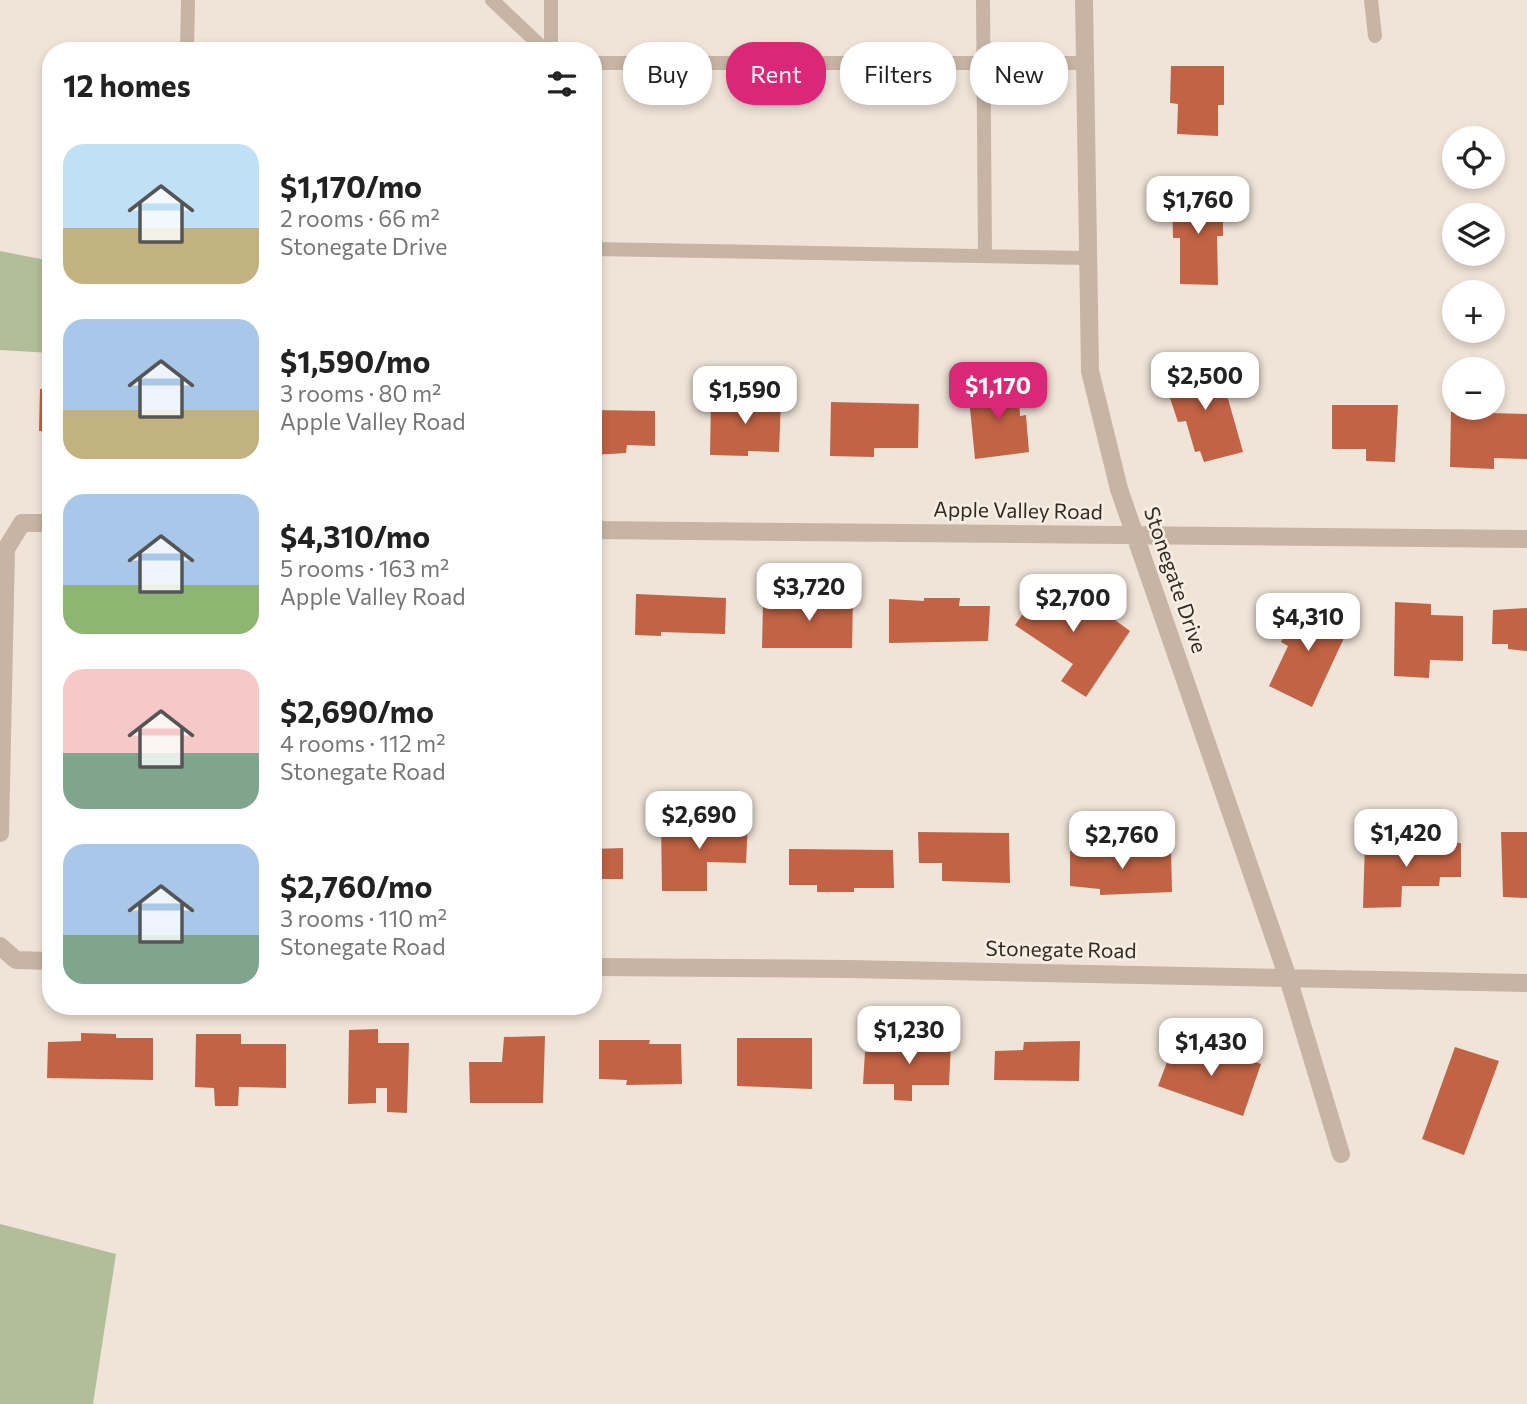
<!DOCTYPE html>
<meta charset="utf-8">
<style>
body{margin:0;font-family:Commissioner,sans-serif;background:#f6f6f6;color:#222;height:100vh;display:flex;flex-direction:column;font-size:26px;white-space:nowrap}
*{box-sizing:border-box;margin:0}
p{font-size:23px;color:#767676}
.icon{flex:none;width:38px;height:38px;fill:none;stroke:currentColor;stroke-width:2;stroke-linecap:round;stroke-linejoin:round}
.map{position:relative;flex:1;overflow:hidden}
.details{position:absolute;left:42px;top:42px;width:560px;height:973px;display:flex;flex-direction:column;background:#fff;border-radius:28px;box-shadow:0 4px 10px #0003}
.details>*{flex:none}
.top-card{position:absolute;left:623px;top:42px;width:665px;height:63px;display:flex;gap:14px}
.tools{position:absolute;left:1442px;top:126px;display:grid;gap:14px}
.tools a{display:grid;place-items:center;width:63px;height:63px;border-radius:50%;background:#fff;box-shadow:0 4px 10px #0003;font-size:35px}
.price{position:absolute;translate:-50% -60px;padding:0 16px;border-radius:14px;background:#fff;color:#222;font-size:23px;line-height:46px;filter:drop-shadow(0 2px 4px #0008)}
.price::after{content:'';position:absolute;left:50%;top:42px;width:21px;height:16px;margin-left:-10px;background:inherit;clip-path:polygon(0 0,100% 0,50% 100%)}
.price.selected{background:#db2777;color:#fff}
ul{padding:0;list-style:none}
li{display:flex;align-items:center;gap:21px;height:175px;padding:0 21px}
li span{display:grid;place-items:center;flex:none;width:196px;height:140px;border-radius:21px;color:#555}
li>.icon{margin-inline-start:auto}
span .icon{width:84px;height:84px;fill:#fffc;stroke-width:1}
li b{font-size:30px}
h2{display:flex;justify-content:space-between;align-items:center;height:84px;padding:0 21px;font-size:30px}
.chip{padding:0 24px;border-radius:28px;background:#fff;box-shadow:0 4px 10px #0003;font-size:24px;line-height:63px}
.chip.selected{background:#db2777;color:#fff}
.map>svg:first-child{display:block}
.green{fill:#b1be99}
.building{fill:#c16344}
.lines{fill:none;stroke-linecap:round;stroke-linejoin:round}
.lane{stroke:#c7b4a4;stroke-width:14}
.street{stroke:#c7b4a4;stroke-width:18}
.labels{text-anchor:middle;stroke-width:5;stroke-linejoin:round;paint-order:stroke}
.street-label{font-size:21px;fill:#332a26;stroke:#f8efe3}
</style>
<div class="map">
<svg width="1527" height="1404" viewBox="0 0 1527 1404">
<rect width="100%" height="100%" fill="#f0e4d8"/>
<path class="green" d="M0,251L51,261V353L0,350Z
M0,1224L116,1254L93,1404H0Z"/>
<path class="building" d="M1171,66H1224V105H1218V136L1177,134L1178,104L1170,103Z
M1172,194H1223V236H1217L1218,285L1180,284V238H1173Z
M1218,363L1243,452L1204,462L1200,451L1195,452L1186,421L1178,422L1164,380Z
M1018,384L1020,416L1026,415L1029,452L975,459L968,388Z
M40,389H51V432L39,431Z
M711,399H781L779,452L748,451V456L710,455Z
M831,402L919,404L918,448H874V457L830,456Z
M1332,405H1398L1395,462L1366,461V449H1332Z
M593,410L655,411V446L627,445L626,453L593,455Z
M1451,412L1527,414V459L1494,458V469L1450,467Z
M1048,577L1077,599L1072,607L1088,618L1096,606L1130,631L1086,697L1061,681L1073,664L1015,625Z
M636,594L726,598L725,634L661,632V636L635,635Z
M809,594L853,595L852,648H762L763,602H809Z
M924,598H960L959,606H990L988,641L889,643V599L924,601Z
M1301,600L1350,625L1312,707L1269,686L1288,646L1281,642Z
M1395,602L1431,604V615L1463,616V661L1430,660L1429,678L1394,676Z
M1527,608V651L1508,649V644H1492L1493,610Z
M661,821L748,822L746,863L707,862V891H662Z
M918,832L1009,833L1010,883L942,881V863H919Z
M1501,832H1527V898L1503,897Z
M1365,841L1461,843V877H1440L1439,886H1402L1401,907L1363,908Z
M623,848V879H593V849Z
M789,849L893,850L894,888H854V892H817V885H789Z
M1133,849H1171L1172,892L1100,895V889L1070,886V851Z
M378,1029V1043H409L407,1113L387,1112V1088H376V1103L348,1104L349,1030Z
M81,1033L116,1034V1038H153V1080L47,1078L48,1042L81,1041Z
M196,1034H241V1044H286V1088L239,1087L238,1106H215L214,1088L195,1087Z
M545,1036L543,1103H470L469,1062H502L504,1037Z
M894,1036H919V1043H951L949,1085H912V1101L894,1100V1084H863L865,1052H893Z
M737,1038H812V1089L737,1086Z
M599,1040H650L649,1044H681L682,1084L626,1085L627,1080L599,1079Z
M1080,1041L1079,1081L994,1080L995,1051L1023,1050L1024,1042Z
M1173,1046L1213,1057L1215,1049L1261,1064L1243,1116L1158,1086Z
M1455,1047L1499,1061L1464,1155L1422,1139Z"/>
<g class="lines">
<path class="lane" d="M492,0L546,51
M983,0L985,256
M1371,0L1375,36
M187,51L188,0
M551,51V0
M593,63H1085
M593,249L1088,258"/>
<path class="street" d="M1084,0L1090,371L1119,489L1288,978L1341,1154
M593,530L1527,539
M0,833L6,549L22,523H51
M0,946L16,960L51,961
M593,967L848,969L1527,983"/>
</g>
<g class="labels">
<g class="street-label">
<text transform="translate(1018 511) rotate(1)" y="7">Apple Valley Road</text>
<text transform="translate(1175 580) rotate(71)" y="7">Stonegate Drive</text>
<text transform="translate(1061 950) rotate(1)" y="7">Stonegate Road</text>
</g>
</g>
</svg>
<div class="tools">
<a><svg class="icon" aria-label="locate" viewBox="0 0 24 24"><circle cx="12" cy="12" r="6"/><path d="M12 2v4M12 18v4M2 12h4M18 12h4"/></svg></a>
<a><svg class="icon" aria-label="layers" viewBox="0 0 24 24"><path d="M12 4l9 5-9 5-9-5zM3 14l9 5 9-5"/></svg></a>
<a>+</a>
<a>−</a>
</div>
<b class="price" style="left:1198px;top:236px">$1,760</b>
<b class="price" style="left:1205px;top:412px">$2,500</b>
<b class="price selected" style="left:998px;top:422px">$1,170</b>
<b class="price" style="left:745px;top:426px">$1,590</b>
<b class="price" style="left:809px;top:623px">$3,720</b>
<b class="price" style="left:1073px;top:634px">$2,700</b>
<b class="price" style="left:1308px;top:653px">$4,310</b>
<b class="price" style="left:699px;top:851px">$2,690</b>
<b class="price" style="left:1406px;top:869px">$1,420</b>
<b class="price" style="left:1122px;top:871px">$2,760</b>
<b class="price" style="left:909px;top:1066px">$1,230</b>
<b class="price" style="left:1211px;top:1078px">$1,430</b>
<div class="top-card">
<a class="chip">Buy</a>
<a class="chip selected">Rent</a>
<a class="chip">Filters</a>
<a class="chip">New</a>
</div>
<section class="details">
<h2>12 homes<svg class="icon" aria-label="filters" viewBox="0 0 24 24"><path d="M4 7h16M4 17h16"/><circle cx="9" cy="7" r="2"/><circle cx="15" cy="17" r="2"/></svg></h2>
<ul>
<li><span style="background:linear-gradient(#bfe0f5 60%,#c2b280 0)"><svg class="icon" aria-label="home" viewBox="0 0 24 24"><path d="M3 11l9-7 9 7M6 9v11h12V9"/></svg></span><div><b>$1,170/mo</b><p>2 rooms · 66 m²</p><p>Stonegate Drive</p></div></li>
<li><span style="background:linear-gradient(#a9c7e8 65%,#c2b280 0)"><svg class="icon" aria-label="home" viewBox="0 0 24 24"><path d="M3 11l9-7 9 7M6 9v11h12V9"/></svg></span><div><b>$1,590/mo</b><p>3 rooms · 80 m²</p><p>Apple Valley Road</p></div></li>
<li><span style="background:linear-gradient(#a9c7e8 65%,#8fb573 0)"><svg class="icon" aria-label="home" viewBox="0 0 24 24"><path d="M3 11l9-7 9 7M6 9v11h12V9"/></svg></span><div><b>$4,310/mo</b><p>5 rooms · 163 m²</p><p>Apple Valley Road</p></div></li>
<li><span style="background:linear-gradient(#f6c9c9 60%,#7fa58c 0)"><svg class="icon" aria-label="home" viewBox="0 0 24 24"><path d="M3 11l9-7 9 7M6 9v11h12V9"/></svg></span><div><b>$2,690/mo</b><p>4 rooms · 112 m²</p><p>Stonegate Road</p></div></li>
<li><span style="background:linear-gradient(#a9c7e8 65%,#7fa58c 0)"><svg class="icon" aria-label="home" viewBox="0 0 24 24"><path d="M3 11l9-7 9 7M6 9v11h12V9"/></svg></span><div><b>$2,760/mo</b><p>3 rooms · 110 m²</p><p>Stonegate Road</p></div></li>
</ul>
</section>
</div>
